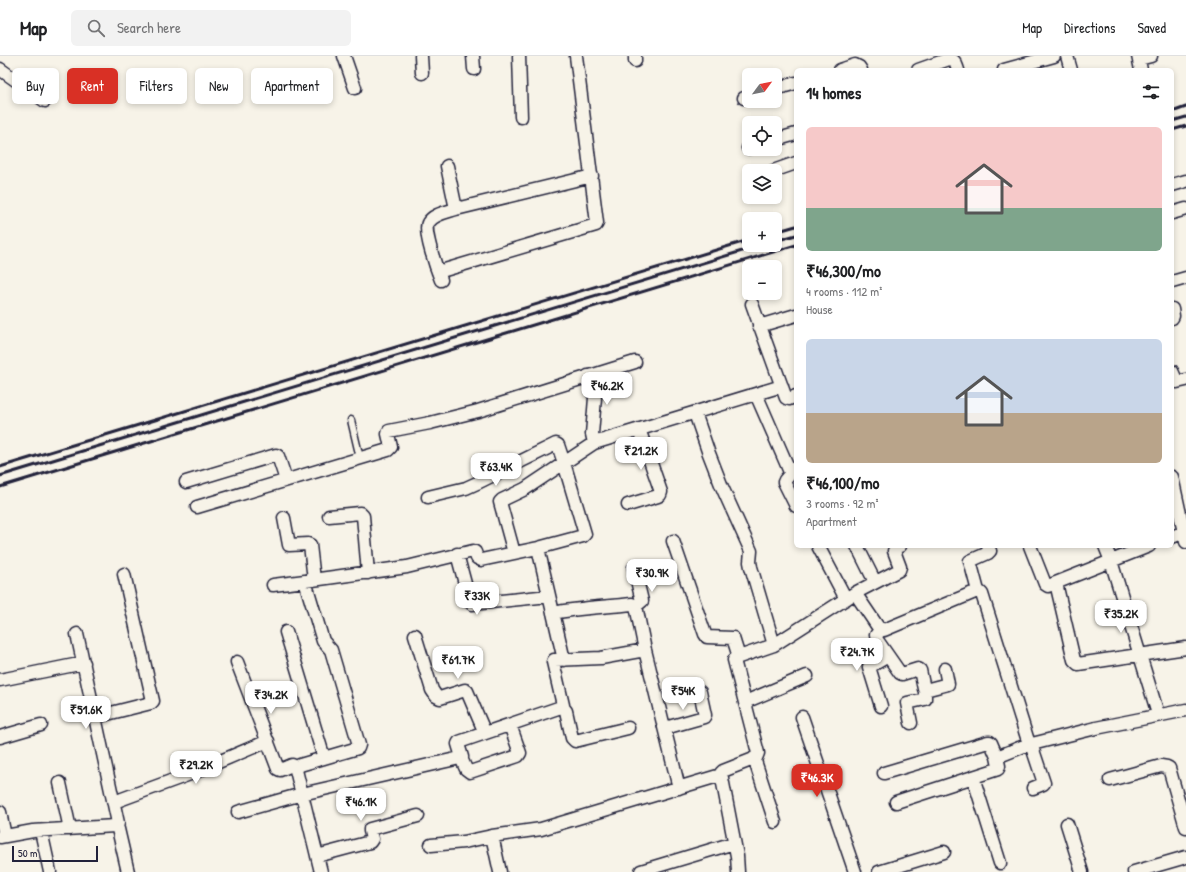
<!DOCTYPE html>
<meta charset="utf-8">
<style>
body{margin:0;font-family:"Patrick Hand",sans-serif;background:#f2f2f2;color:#202124;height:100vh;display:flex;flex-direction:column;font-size:15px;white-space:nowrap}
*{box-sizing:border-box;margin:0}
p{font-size:13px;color:#757577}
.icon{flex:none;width:22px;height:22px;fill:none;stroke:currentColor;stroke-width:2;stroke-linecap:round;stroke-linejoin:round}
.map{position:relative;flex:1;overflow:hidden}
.panel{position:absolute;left:794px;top:12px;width:380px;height:480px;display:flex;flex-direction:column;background:#fff;border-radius:6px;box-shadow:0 2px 6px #0003}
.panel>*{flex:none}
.guide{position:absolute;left:12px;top:12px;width:380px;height:36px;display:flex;gap:8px}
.needle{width:26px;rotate:58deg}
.tools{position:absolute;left:742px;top:12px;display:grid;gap:8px}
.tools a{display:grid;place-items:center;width:40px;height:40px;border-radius:6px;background:#fff;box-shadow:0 2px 6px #0003;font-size:20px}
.scale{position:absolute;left:12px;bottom:10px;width:86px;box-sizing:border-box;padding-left:4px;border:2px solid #22223b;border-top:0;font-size:11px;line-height:14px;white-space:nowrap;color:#22223b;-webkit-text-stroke:3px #f7f3e8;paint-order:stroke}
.price{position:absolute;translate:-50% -34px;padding:0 9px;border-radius:8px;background:#fff;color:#222;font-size:13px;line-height:26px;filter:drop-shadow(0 1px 2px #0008)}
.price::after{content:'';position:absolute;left:50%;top:24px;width:12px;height:9px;margin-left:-6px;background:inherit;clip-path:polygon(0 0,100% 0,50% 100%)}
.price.active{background:#d93025;color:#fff}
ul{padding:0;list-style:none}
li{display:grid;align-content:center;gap:8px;height:212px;padding:0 12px}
li span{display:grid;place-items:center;height:124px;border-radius:6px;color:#555}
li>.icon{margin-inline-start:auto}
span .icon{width:72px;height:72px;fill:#fffc;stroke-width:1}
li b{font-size:17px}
h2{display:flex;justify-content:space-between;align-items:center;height:48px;padding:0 12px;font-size:17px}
.chip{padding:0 14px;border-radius:6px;background:#fff;box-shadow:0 2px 6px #0003;font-size:14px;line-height:36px}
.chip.active{background:#d93025;color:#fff}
header{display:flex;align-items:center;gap:24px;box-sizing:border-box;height:56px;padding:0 20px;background:#fff;border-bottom:1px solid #e0e0e0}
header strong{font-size:19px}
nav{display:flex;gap:22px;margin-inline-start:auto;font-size:14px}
.search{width:280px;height:36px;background:#f2f2f2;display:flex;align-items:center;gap:10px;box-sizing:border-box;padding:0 14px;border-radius:6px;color:#757577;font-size:15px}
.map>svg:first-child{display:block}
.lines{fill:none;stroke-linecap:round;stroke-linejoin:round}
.lane-casing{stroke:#22223b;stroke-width:9}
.street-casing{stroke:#22223b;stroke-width:15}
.lane{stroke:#f7f3e8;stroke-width:6}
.street{stroke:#f7f3e8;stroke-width:12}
.rail{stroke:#22223b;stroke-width:3}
</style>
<header>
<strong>Map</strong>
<div class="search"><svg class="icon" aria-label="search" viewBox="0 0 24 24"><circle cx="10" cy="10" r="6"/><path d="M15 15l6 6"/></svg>Search here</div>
<nav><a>Map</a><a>Directions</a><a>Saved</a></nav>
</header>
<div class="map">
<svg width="1186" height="816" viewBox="0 0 1186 816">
<rect width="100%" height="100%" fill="#f7f3e8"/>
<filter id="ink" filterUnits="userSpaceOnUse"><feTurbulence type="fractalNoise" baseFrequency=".025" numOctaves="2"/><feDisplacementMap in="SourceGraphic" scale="8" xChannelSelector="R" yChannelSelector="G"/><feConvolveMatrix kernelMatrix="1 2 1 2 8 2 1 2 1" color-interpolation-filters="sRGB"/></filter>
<g filter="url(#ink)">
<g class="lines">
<g class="lane-casing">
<path id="lane" d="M351,364L360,402"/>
</g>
<g class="street-casing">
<path id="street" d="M344,0L355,32
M421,0L422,17
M473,0L474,13
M519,0L521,61
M635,0V5
M1067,0L1071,14
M1138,0L1141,14
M1139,3L1151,0
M0,13L45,45
M840,14L855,9L859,11L861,14
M918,14L949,3C956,4 956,9 958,14
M1004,14L1054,0
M775,33L796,27
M744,42L749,41
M775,84L796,78
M748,92H749
M447,110L456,153
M773,115L796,107
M1172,129L1186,125
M1172,157L1186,153
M438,216L596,169L597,167L576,0
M441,224C437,214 423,175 428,167C433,158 447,156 456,153L592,120
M1172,226L1186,222
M752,248L786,342L789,343L796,340
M1172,253L1173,260L1172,262
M759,270L796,259
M1172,315L1177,326L1186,324
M588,320L595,342L592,378L594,387
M756,338L790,416C790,421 785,422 784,426L796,450
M695,357L708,395L722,431L751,495L750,506L751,511L774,589
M1172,421L1186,486
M186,426L276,399L278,400L286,424
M628,449L658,440L660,439L661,436L639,373
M197,451L388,394L391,391L388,378L389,375L430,367L478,355L635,306
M329,460L360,457L363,460L368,517
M284,462L289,489L308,488L310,489L314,524
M1172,481L1184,476
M673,485L705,578L707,581L733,582L739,601
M818,490L846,543
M857,490L875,526
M1030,490L1045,528L1048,530L1149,490
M1105,490L1111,505L1158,658
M538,492L564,604
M514,497L500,446L502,444L525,433L594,387L782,330
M457,498L470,546L472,548L549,540
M634,512L642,545L636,550
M305,525L323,585L331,594L359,689L358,692L300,709L297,712L296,714L321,816
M1056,527L1074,604L1078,608L1186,592
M273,529L305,525L407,511L473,495L475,496L477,502L481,504L538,492L583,480L585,478L564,407L558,389L556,388L477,427L466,432L428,441
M978,535L970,505L988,497L990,495L988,490
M855,537L878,571L884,574L975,536H980L982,538L1029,688H1032L1096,672L1186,654
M553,557C579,552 606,551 632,548L636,550L645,594L679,732
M881,574L876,579L877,584L900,617L902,618L918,613L920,614L924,633L925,634L948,628L945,613
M286,576L324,702
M77,578L118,767L117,771
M415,579L432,634L436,640L440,642L465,634L467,635L485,677
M237,606L278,713L280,714L292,709L297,712
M0,624L84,607
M745,646L807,620
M562,650L566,655L572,682L575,685L628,672
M881,650L869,611L888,600
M95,661L151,647L153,645L124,518
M802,661L855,816
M911,667L907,647L925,643V634
M665,672L704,661L705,659L700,636
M0,681L41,669
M1031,688L1044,727L1043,728L1033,732
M461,702L466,713L470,716L518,700L520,697L510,669
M754,702L775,766
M884,717L988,686H990L991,687L997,701L1029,688
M973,721L1000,807
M1110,724L1161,710L1167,711L1169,712L1186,771
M60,727L70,773
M114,746L190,718L268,685
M896,746L998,713L999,710L997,701
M0,756L5,780
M238,756L302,738L460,702L462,701L458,688L459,686L561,651L563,649L553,606L554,604L601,602L645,594
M1067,768L1082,816
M41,775L50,816
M492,780L500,816
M0,781L33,775L115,770L118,773L128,816
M431,789L464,786L492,780L541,773L721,719
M317,800L370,786L372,783L370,775V773L418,760
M641,815L734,787
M738,816L737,800L721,717L723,715L756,702L758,697L734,604L736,602L774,589L855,537L899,514L900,511L894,495L896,491L900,490
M879,816L944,796
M1134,816L1186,801"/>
</g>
<use href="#lane" class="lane"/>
<use href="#street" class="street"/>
<path class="rail" d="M1172,56L1186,51
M1172,65L1186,61
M1172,74L1186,70
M775,176L796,170
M775,185L796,179
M0,411L749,184
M0,420L762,189
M0,431L796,189"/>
</g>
</g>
</svg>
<div class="tools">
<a><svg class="needle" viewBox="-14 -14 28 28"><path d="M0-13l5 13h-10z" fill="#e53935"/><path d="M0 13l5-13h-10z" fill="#757577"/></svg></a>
<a><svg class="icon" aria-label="locate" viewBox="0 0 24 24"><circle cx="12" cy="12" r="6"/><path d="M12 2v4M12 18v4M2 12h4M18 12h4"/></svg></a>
<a><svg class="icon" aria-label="layers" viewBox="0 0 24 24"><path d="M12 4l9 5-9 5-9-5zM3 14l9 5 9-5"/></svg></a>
<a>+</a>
<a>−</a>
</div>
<div class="scale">50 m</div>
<b class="price" style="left:607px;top:350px">₹46.2K</b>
<b class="price" style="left:641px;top:415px">₹21.2K</b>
<b class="price" style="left:496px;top:431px">₹63.4K</b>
<b class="price" style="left:652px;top:537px">₹30.9K</b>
<b class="price" style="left:477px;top:560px">₹33K</b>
<b class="price" style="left:1121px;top:578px">₹35.2K</b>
<b class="price" style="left:857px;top:616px">₹24.7K</b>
<b class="price" style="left:458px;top:624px">₹61.7K</b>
<b class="price" style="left:683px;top:655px">₹54K</b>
<b class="price" style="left:271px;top:659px">₹34.2K</b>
<b class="price" style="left:86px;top:674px">₹51.6K</b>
<b class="price" style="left:196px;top:729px">₹29.2K</b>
<b class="price active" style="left:817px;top:742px">₹46.3K</b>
<b class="price" style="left:361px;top:766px">₹46.1K</b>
<div class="guide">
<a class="chip">Buy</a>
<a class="chip active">Rent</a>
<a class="chip">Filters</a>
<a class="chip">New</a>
<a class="chip">Apartment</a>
</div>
<section class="panel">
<h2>14 homes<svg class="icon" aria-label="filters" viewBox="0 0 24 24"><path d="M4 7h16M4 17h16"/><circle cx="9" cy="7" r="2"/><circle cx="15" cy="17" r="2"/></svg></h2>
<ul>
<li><span style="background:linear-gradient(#f6c9c9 65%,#7fa58c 0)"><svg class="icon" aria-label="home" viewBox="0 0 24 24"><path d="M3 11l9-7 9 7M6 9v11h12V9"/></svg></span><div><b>₹46,300/mo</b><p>4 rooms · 112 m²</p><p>House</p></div></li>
<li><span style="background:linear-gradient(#c9d6e8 60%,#b9a48a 0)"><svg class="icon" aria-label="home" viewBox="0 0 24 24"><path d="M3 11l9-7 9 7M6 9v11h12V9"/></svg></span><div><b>₹46,100/mo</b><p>3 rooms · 92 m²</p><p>Apartment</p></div></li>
</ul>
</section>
</div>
